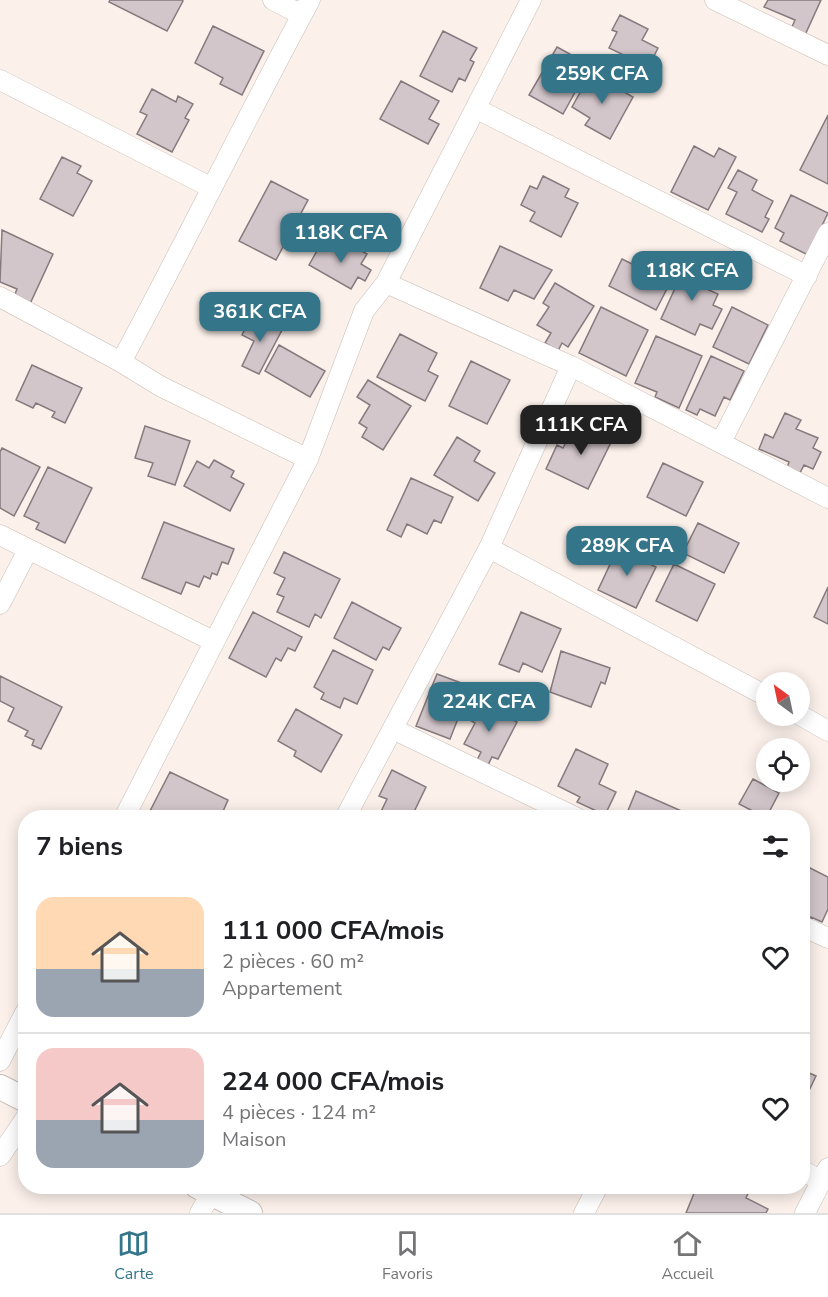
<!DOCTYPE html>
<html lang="fr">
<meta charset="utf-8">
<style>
body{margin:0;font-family:"Nunito Sans",sans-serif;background:#f6f6f6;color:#202124;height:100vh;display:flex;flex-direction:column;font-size:22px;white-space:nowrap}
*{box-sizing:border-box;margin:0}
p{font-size:20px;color:#757577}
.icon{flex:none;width:33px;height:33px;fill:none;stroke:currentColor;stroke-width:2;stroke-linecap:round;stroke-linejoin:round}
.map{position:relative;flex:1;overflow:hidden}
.panel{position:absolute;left:18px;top:810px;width:792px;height:384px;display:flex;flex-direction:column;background:#fff;border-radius:24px;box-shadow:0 3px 15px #0003}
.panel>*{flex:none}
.needle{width:39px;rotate:327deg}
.fabs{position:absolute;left:756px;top:672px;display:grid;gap:12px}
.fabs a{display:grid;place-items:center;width:54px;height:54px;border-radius:50%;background:#fff;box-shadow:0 3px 15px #0003;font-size:30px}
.price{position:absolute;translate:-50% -51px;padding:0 14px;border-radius:12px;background:#357589;color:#fff;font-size:20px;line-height:39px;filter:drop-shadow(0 2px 3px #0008)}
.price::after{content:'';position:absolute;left:50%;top:36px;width:18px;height:14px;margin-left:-9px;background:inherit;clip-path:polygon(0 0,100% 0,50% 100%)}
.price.on{background:#222;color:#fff}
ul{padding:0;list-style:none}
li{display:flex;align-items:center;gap:18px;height:150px;padding:0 18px}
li+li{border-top:2px solid #e0e0e0}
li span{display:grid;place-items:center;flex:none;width:168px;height:120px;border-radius:18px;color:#555}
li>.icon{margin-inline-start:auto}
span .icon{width:72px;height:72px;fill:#fffc;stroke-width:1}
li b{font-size:26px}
h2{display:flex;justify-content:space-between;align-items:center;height:72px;padding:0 18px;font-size:26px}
.tab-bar{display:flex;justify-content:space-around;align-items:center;height:84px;border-top:2px solid #e0e0e0;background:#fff;font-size:16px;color:#757577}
.tab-bar a{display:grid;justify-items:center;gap:3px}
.tab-bar .on{color:#357589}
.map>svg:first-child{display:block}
.building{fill:#d2c6ca;stroke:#857a7e;stroke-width:1.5}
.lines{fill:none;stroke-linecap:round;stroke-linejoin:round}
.minor-casing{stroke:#c7bcb6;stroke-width:21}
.tertiary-casing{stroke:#c7bcb6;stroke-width:26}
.minor{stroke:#fff;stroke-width:20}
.tertiary{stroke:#fff;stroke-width:24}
</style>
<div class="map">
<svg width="828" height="1213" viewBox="0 0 828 1213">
<rect width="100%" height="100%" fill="#fbf0ea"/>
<path class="building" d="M110,0H182L183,1L167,31L109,2Z
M768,0H821L805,35L791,29L795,20L764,7Z
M620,15L648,29L642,40L658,48L646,72L639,69L634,78L623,73L630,58L609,48L617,32L612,30Z
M213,26L264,51L242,95L220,84L223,78L195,63Z
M443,31L477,48L470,60L474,62L465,81L459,78L452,92L420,76Z
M557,47L590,65L563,114L529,95Z
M591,73L633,97L610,139L585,125L590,118L572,107Z
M401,81L439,101L429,119L439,124L428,144L380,119Z
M152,89L176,102L178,96L193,104L185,118L189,120L172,152L137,134L147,115L140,112Z
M828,115V184L800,170Z
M694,146L714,157L719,148L736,157L708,210L671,192Z
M62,157L81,166L77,173L92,181L73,216L40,199Z
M738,170L757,180L752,190L773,201L765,217L769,219L762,232L726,214L737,192L728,188Z
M543,176L569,189L565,197L578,203L561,237L530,221L535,212L521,205L530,186L537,189Z
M271,181L308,200L276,260L239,241Z
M791,195L828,213L808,255L780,241L784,233L775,228Z
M2,230L53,254L29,306L13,299L17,289L0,282Z
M322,242L344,254L350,244L367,254L361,264L371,270L365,281L358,277L351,289L309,265Z
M500,246L552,270L534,299L514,290L508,301L480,288Z
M622,259L644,270L649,260L667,269L662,277L671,281L656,310L609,286Z
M688,260L705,268L698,285L718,294L713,305L722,309L712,329L700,324L695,335L661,319Z
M555,283L594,306L568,347L562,343L558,351L545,343L551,333L537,325L549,307L543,303Z
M601,307L648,330L626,376L579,353Z
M732,307L768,325L749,364L713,347Z
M252,315L282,330L259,374L242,366L254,341L242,335Z
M400,334L437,353L428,371L438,376L425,401L377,377Z
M656,336L702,356L679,408L655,397L657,392L635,383Z
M279,345L325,371L310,397L265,371Z
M711,356L744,371L730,400L724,397L715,416L700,409L697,415L686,410Z
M471,361L510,380L487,424L449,406Z
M32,365L82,388L65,423L52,417L55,412L36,403L33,408L16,400Z
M368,380L411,406L383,450L362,437L367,428L359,423L370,405L357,397Z
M785,413L801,420L796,429L818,438L813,448L821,452L813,469L804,465L800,473L787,468L789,462L759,449L765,434L773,438Z
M597,425L615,434L588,489L546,469L557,445L563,448L574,426L592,435Z
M145,426L190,441L175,485L148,476L153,463L135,458Z
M457,437L480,451L474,461L495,473L478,501L434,475Z
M2,448L40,467L14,516L0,508V452Z
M214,460L234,471L231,477L244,484L230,511L184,486L197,461L209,468Z
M663,463L703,482L686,516L647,497Z
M48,467L92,488L65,543L36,529L39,523L24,516Z
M411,478L453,497L441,523L434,520L427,534L407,524L401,537L387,530Z
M164,522L234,549L228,564L222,562L217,575L212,573L210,579L204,576L199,587L186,582L181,594L142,578Z
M698,523L739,543L724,573L683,553Z
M621,541L634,548L631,555L656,567L636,608L598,590Z
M284,552L340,579L321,618L315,614L309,627L277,612L284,597L277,594L285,578L274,573Z
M674,564L715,584L697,621L656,601Z
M828,587V624L814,617Z
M352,602L401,628L389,650L383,647L376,660L334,638Z
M253,612L302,637L295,651L288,648L281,661L276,658L266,677L229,658Z
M521,612L561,629L542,672L523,663L519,672L499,664Z
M333,650L373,670L357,704L344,698L340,708L321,699L324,693L314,687Z
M561,651L610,668L605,684L601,682L591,707L550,692Z
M437,674L464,684L461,691L468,693L450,739L416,726Z
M0,676L62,707L41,749L32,745L34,740L25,736L28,731L8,721L14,708L0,701Z
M477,702L517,722L498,759L492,757L486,769L475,764L481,752L464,744L475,723L468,719Z
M296,709L342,735L321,772L294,756L296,751L278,741Z
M576,749L608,764L599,784L616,792L605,815L577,802L580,797L558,786Z
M392,770L426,787L411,818H378L387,799L379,796Z
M170,772L228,800L220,818H158L149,813Z
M753,779L779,793L766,818L739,804Z
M636,791L684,812L681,818H625Z
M808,867L828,877V909L822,922L811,917L808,924L802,921V878Z
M802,1070L816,1076L805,1099L802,1098Z
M697,1186H739L749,1191L746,1198L768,1209L766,1213H686Z"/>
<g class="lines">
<g class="minor-casing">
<path id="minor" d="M273,0L302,15
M715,0L828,55
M0,80L210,187
M477,109L807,276
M386,283L571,366L828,498
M0,297L121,362L160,386L308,459
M121,362C186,242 245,120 310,0
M721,442L828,233
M0,535L213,641
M489,548L766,696
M0,604L28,550
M800,715L828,731
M393,729L577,818
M124,818L308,459L364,311L386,283L531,0
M345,818L489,548L571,366
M802,926L828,938
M0,1061L26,1011
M0,1156L26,1118
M802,1170L821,1181
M200,1213L211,1193
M584,1213L598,1186
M805,1213L828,1168"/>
</g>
<g class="tertiary-casing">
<path id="tertiary" d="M0,1087L26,1100
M197,1186L250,1213"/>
</g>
<use href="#minor" class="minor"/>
<use href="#tertiary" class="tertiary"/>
</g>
</svg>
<div class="fabs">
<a><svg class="needle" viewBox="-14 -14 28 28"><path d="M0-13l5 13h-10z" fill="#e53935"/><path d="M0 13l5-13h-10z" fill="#757577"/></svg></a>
<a><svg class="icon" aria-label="locate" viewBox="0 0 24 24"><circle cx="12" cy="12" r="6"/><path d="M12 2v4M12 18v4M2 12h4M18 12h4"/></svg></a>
</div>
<b class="price" style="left:602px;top:105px">259K CFA</b>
<b class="price" style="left:341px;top:264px">118K CFA</b>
<b class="price" style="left:692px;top:302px">118K CFA</b>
<b class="price" style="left:260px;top:343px">361K CFA</b>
<b class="price on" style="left:581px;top:456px">111K CFA</b>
<b class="price" style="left:627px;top:577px">289K CFA</b>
<b class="price" style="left:489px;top:733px">224K CFA</b>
<section class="panel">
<h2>7 biens<svg class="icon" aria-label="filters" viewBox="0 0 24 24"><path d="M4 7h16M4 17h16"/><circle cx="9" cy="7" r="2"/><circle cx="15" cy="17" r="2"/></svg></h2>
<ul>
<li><span style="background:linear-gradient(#ffd9b3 60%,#9aa5b1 0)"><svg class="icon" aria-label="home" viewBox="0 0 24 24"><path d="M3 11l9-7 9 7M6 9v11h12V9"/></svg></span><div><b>111 000 CFA/mois</b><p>2 pièces · 60 m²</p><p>Appartement</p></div><svg class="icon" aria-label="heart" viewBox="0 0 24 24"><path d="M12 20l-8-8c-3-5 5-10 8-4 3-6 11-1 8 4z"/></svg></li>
<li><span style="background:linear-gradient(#f6c9c9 60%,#9aa5b1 0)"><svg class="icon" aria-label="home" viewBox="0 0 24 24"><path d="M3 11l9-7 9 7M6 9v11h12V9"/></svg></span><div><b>224 000 CFA/mois</b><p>4 pièces · 124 m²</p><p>Maison</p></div><svg class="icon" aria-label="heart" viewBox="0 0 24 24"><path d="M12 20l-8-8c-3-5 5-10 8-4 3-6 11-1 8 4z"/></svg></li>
</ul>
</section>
</div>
<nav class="tab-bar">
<a class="on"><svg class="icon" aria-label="map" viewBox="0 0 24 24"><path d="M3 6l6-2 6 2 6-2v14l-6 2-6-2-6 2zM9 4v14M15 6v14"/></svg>Carte</a>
<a><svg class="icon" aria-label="saved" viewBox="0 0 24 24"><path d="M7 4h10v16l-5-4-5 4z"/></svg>Favoris</a>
<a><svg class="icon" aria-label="home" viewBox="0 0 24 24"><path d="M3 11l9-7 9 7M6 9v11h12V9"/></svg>Accueil</a>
</nav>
